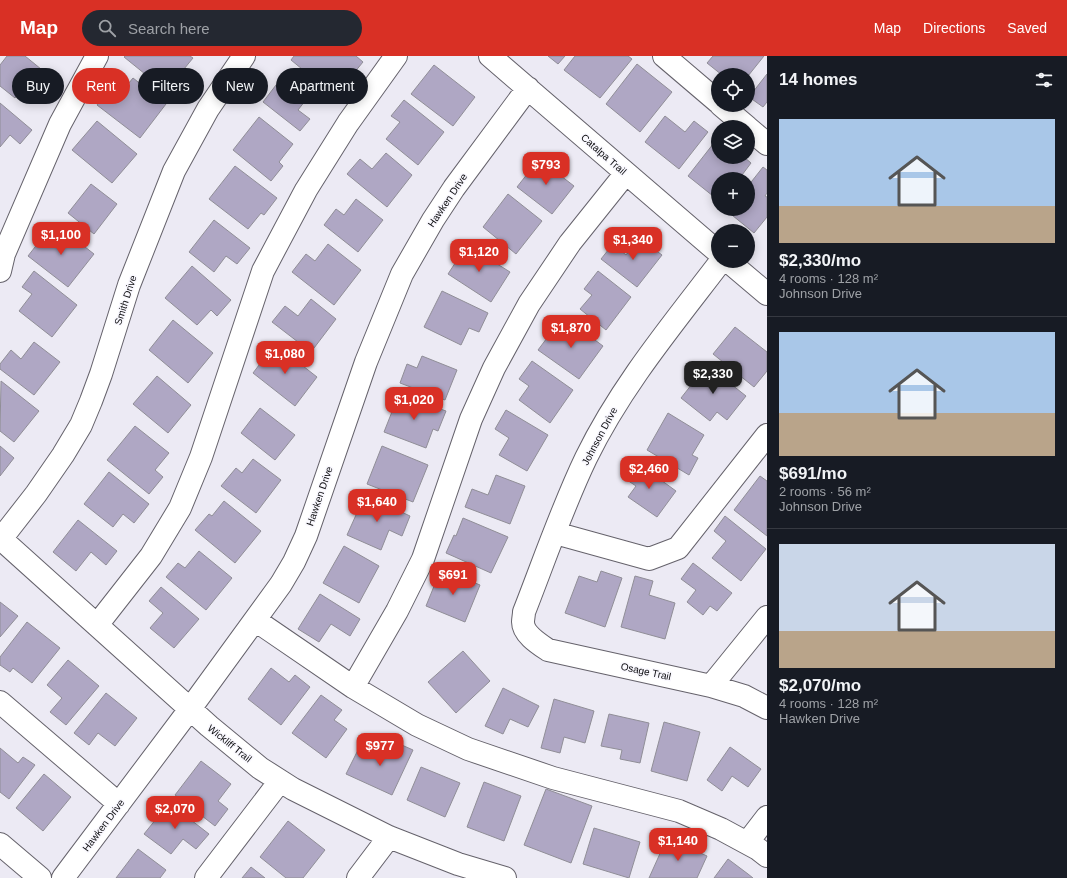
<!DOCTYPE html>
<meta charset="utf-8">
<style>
body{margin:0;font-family:Arial,sans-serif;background:#242831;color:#f1f3f6;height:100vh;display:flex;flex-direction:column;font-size:15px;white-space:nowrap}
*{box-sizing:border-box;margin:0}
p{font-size:13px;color:#9ea1a6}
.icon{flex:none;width:22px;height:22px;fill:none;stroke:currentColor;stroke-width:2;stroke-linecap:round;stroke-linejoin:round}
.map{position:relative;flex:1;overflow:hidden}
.details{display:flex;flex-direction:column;background:#171b24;width:300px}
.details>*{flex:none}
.banner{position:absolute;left:12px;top:12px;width:380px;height:36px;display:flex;gap:8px}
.fabs{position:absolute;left:711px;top:12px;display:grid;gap:8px}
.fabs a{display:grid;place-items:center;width:44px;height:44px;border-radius:50%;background:#171b24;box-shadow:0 2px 10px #0003;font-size:20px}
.price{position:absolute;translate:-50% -34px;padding:0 9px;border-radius:8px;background:#d93025;color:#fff;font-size:13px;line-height:26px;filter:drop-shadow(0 1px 2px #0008)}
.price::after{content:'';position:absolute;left:50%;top:24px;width:12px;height:9px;margin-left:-6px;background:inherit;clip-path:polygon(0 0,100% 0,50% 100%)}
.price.on{background:#222;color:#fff}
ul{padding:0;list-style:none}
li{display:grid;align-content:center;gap:8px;height:212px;padding:0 12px}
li+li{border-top:1px solid #363941}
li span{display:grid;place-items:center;height:124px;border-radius:0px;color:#555}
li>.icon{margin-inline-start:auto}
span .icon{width:72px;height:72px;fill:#fffc;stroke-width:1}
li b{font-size:17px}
h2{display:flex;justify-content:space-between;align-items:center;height:48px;padding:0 12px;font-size:17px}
.pill{padding:0 14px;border-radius:18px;background:#171b24;box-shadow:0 2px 10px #0003;font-size:14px;line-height:36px}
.pill.on{background:#d93025;color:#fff}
header{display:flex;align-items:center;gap:24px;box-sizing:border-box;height:56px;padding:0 20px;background:#d93025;color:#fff}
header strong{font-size:19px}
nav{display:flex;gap:22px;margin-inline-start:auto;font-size:14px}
.search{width:280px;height:36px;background:#242831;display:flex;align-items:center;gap:10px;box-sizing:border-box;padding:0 14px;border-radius:22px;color:#9ea1a6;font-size:15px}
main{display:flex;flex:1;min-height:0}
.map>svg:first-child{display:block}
.building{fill:#afa7c4;stroke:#908e97}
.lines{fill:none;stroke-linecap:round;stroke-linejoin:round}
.minor-casing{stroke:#65626b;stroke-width:24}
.minor{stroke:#fff;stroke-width:22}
.labels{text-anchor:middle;stroke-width:3;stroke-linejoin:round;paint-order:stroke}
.street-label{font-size:10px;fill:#0c0c0f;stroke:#f9f8fe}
</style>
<header>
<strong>Map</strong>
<div class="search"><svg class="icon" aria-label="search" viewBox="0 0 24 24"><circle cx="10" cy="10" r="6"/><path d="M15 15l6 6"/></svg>Search here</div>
<nav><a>Map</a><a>Directions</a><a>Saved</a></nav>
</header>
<main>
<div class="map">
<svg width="767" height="822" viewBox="0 0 767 822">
<rect width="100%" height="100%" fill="#eceaf4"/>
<path class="building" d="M7,0H25L52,22L40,37L27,27L15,42L0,30V9Z
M125,0H190L193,2L166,35L124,1Z
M294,0H356L363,6L335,40L291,4Z
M548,0H565L558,8Z
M575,0H628L632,3L600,42L564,14Z
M713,0H764L748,20V19H738L736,17L734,19H722L707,7Z
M637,8L672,36L640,76L606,48Z
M434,9L475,41L453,70L411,38Z
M286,16L312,36L298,54L310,63L300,75L263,46Z
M767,18V46L763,51L749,41Z
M133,22L166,48L140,82L97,49L111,31L120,38Z
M404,44L444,76L418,109L386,83L400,66L391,60Z
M0,47L32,74L20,88L10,79L0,91Z
M665,60L685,76L694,65L708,76L679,113L645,86Z
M259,61L293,88L279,106L283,110L271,125L233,94Z
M97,65L137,98L112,127L72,94Z
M717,83L718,101H744L751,107L739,123H718V144L688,120Z
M386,97L412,119L387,151L347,118L360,103L372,113Z
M539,103L574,130L552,158L517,131Z
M235,110L277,142L264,159L261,157L248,173L209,143Z
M763,111L767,114V137L765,140L767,141V161L754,177L727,155L728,153H748V130Z
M91,128L117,148L94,178L68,157Z
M508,138L542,165L516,198L483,171Z
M356,143L383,164L358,196L324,169L336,153L344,159Z
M214,164L250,192L237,208L226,200L214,216L189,196Z
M57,169L94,198L68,231L28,200L42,182L45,184Z
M639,182L662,199L637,231L601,203L613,188L626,199Z
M328,188L361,214L334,249L292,216L306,198L315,205Z
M467,189L510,216L491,246L448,218Z
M192,210L231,244L217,260L211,254L197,269L165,242Z
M34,215L77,249L52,281L19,255L32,238L22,231Z
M598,215L631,241L606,274L580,253L592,239L584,233Z
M442,235L488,257L479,276L469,272L461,289L424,271Z
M311,243L336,263L311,296L272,266L285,250L298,260Z
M173,264L213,297L188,327L149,294Z
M568,264L603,290L579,323L538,294L550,278L555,281Z
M735,271L767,296V315L754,331L713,298Z
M34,286L60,306L34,339L0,313V308L11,294L21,303Z
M275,288L317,321L295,350L253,317Z
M422,300L457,314L445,344L400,327L407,308L417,312Z
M532,305L573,334L550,367L519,344L529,330L519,323Z
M707,309L746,340L727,364L717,356L710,365L681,342Z
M157,320L191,349L168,377L133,348Z
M1,325L39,355L14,386L0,375Z
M399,338L446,355L438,375L433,373L426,392L384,376Z
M260,352L295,379L275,404L241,377Z
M506,354L548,379L527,415L499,399L509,382L495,373Z
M668,357L704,379L692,399L698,402L689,419L647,394Z
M135,370L169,397L155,414L163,421L149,438L107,404Z
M0,390L14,402L0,420Z
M382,390L428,409L413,446L367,428Z
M253,403L281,424L256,457L221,430L236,412L242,417Z
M636,406L676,435L657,461L628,441L636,430L624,422Z
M109,416L149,448L134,467L123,458L113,471L84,448Z
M496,419L525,430L510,468L465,451L472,433L488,439Z
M760,420L767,425V480L734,454Z
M365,439L410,460L402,480L389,474L381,494L347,479Z
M224,445L261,475L235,507L195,474L209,458L212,460Z
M725,460L766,493L741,525L712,502L726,485L714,475Z
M463,462L508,481L491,517L446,497L454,479L456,480Z
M78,464L117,495L106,509L91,496L76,515L53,496Z
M344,490L379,510L359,547L323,527Z
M199,495L232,522L206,554L166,521L178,507L185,512Z
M693,507L732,537L717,555L710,550L703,559L687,546L696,534L681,523Z
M441,513L480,529L465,566L426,550Z
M601,515L622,522L605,571L565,557L579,520L597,526Z
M635,520L653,525L649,539L675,547L665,583L621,571Z
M161,531L199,563L174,592L150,572L163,557L149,545Z
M320,538L360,563L350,580L331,568L319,586L298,573Z
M0,546L18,560L0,581Z
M27,566L60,592L32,627L13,612L10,616L0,609V601Z
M463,595L490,625L456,657L428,626Z
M68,604L99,630L66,669L50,656L62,642L47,629Z
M271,612L289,626L295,619L310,631L281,669L248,643Z
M503,632L539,650L528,671L510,663L503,678L485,670Z
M106,637L137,662L115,690L98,677L89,689L74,677Z
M321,639L342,654L334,664L347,673L326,702L292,677Z
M554,643L594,655L585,687L564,681L560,697L541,692Z
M609,658L649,667L640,707L620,703L622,694L601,690Z
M664,666L700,676L687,725L651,715Z
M395,686L413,694L392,739L346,718L361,688L388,700Z
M730,691L761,713L748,731L732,720L722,735L707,724Z
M0,692L18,707L23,701L35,709L9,743L0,736Z
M201,705L231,728L218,745L228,753L215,770L175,739Z
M421,711L460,727L445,761L407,744Z
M44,718L71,741L43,775L16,752Z
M484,726L521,740L504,785L467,771Z
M546,733L592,750L571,807L524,789Z
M169,747L209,778L196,793L183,783L171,798L144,778Z
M288,765L325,794L303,822H286L260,801Z
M594,772L640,786L629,822L583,808Z
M667,782L707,800L697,822H649Z
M138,793L166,814L160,822H116Z
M728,803L748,818L753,822H714Z
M251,811L265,822H242Z"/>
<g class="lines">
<g class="minor-casing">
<path id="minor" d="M490,0L718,196
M664,0L718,46
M721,49L747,71
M748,72L767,88
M721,205C673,268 621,330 586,402C562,452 544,505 524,556C524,559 523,563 523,566C523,578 539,588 548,594L711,630L744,640L767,652
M728,205L767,238
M0,215L4,198L60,68L97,0
M555,477L649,503L678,492L767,379
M0,482L209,670L260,712L293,733L389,781L458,808L505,822
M1,483L36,438L63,399L81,369L91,345L101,318L129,229L174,115L208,53L244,0
M255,564L353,631L417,669L468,693L553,722L679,755L721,773L758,793L767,800
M97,569L151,500L180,452L201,401L263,215L306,134L348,67L396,0
M711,630L767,561
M353,631L397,555L423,503L471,363L494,312L529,248L570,187L626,117
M0,646L119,748
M747,787L767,761
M0,788L40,822
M63,822L190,653L281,528L294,506L306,480L366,306L402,218L433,164L454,132L528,32
M206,822L280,725
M358,822L389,781"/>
</g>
<use href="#minor" class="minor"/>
</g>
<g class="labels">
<g class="street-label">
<text transform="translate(604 98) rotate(41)" y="4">Catalpa Trail</text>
<text transform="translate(447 144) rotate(-56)" y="4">Hawken Drive</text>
<text transform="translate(125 244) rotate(-72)" y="4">Smith Drive</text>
<text transform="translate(599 380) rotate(-62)" y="4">Johnson Drive</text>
<text transform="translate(319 440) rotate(-71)" y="4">Hawken Drive</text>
<text transform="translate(646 615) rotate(12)" y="4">Osage Trail</text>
<text transform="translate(230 687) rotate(39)" y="4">Wickliff Trail</text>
<text transform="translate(103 769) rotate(-53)" y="4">Hawken Drive</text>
</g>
</g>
</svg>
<div class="fabs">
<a><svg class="icon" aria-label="locate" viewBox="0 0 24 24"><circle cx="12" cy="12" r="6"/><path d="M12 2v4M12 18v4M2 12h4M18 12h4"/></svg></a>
<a><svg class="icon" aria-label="layers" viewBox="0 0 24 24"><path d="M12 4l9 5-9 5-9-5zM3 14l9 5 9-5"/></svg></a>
<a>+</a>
<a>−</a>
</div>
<b class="price" style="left:546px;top:130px">$793</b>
<b class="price" style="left:61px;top:200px">$1,100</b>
<b class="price" style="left:633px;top:205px">$1,340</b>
<b class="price" style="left:479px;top:217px">$1,120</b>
<b class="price" style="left:571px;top:293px">$1,870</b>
<b class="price" style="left:285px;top:319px">$1,080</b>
<b class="price on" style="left:713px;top:339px">$2,330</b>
<b class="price" style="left:414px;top:365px">$1,020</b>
<b class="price" style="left:649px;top:434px">$2,460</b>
<b class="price" style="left:377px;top:467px">$1,640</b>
<b class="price" style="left:453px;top:540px">$691</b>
<b class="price" style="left:380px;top:711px">$977</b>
<b class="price" style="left:175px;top:774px">$2,070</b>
<b class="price" style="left:678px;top:806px">$1,140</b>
<div class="banner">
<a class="pill">Buy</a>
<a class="pill on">Rent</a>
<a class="pill">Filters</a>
<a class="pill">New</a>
<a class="pill">Apartment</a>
</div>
</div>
<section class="details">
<h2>14 homes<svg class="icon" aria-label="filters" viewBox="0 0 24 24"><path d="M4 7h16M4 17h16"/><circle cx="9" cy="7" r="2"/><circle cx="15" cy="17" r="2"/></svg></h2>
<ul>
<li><span style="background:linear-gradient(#a9c7e8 70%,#b9a48a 0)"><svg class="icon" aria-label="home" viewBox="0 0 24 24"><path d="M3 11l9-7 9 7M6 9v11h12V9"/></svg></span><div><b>$2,330/mo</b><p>4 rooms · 128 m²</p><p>Johnson Drive</p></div></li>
<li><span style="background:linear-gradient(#a9c7e8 65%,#b9a48a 0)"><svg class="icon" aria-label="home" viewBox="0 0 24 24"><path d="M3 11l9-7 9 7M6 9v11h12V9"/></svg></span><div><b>$691/mo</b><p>2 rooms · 56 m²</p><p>Johnson Drive</p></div></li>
<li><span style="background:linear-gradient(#c9d6e8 70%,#b9a48a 0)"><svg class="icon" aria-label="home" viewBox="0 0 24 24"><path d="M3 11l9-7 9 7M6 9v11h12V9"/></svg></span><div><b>$2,070/mo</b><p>4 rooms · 128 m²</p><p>Hawken Drive</p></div></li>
</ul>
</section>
</main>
